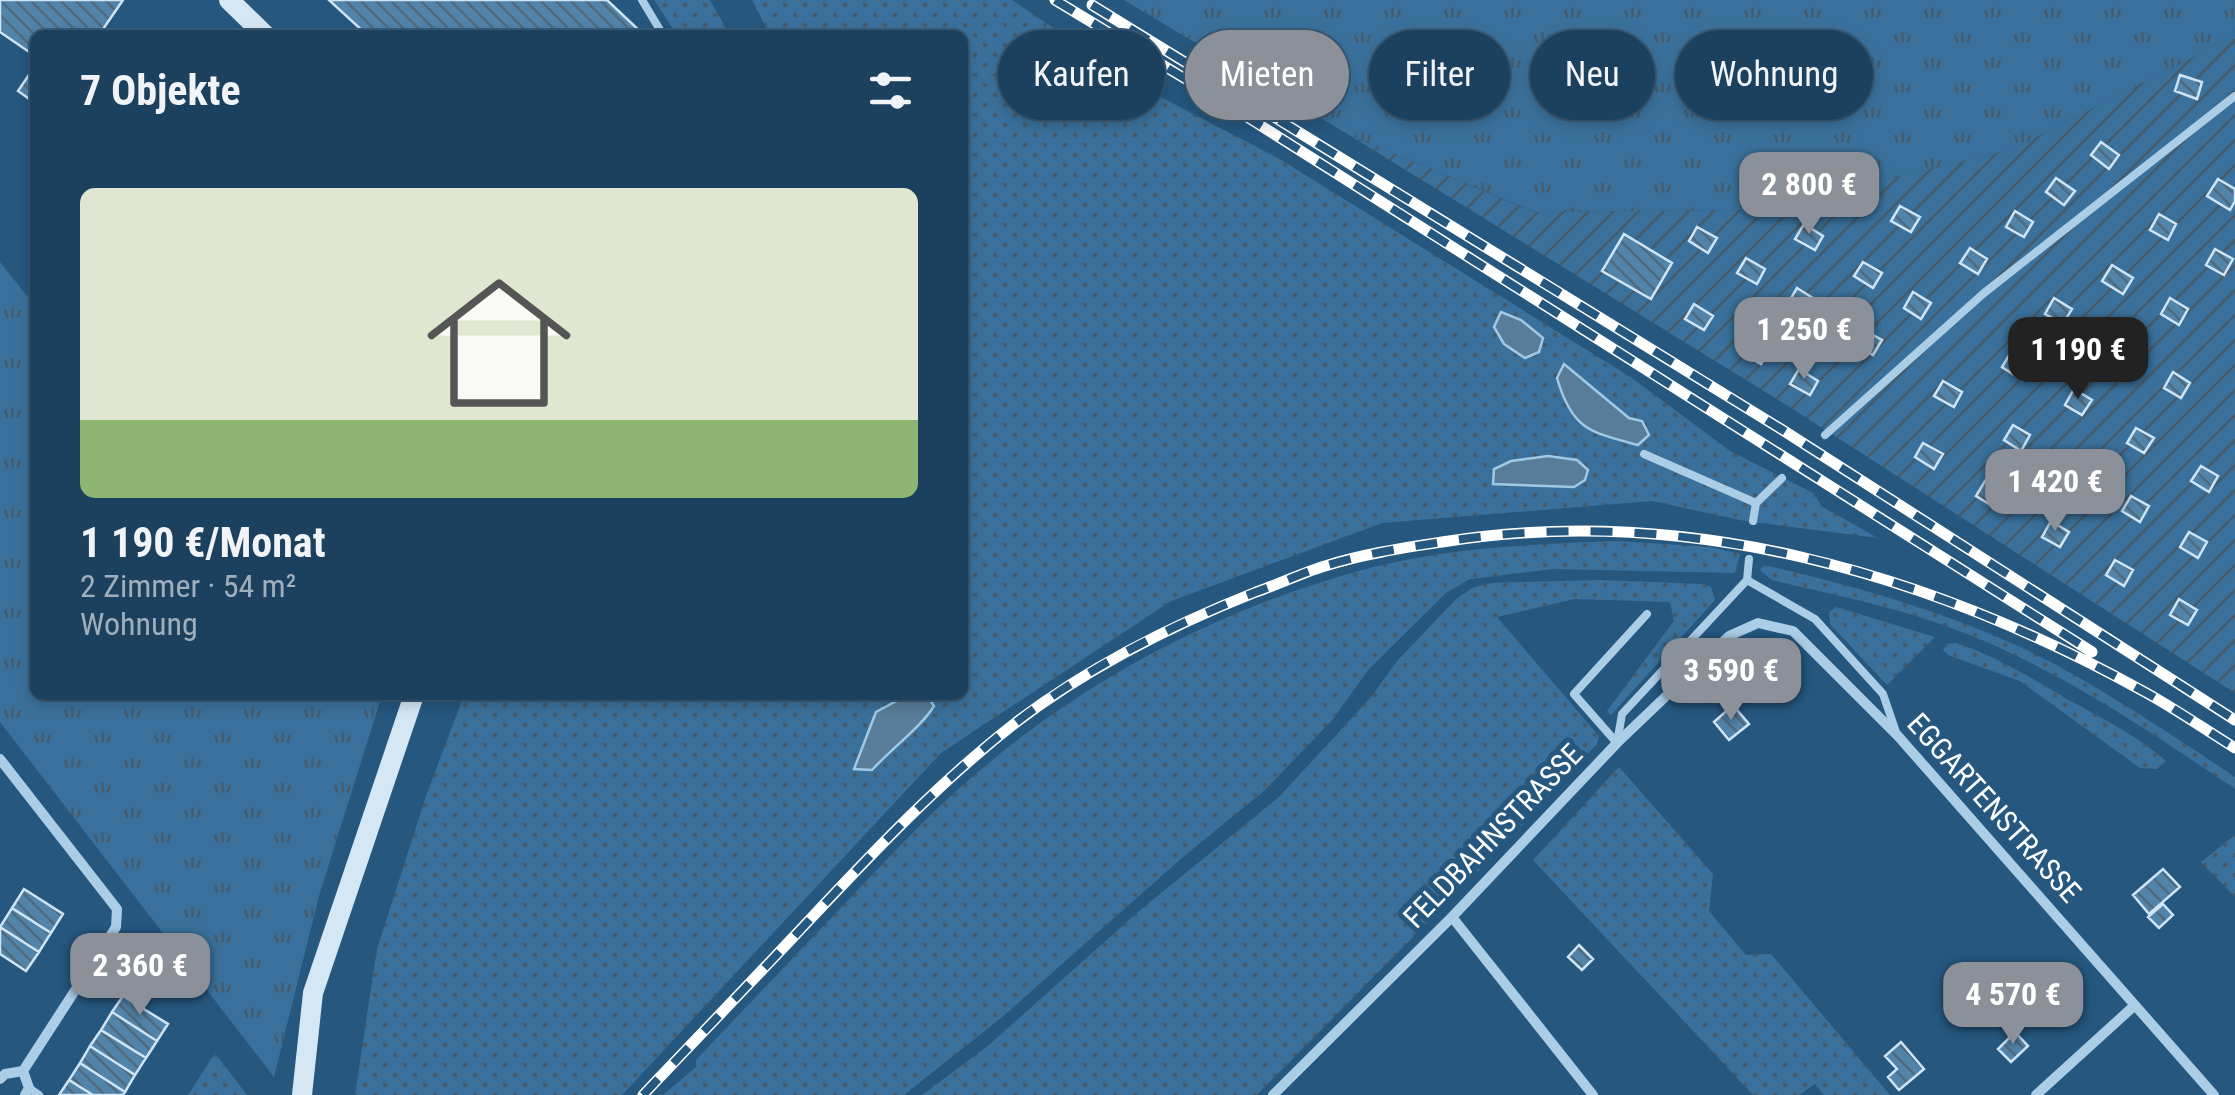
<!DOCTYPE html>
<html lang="de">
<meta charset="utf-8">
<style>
body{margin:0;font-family:"Roboto Condensed",sans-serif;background:#254865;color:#f1f3f6;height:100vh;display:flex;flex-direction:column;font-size:38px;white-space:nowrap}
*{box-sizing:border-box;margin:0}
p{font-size:32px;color:#a0afbd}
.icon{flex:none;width:55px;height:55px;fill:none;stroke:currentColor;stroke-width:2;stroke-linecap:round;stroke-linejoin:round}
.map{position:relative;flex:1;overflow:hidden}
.sheet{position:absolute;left:30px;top:30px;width:938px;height:670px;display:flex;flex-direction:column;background:#1c415f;border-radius:15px;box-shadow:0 5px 15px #0003,0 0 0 2px #3a5a74}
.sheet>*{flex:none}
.banner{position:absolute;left:998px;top:30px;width:950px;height:90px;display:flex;gap:20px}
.price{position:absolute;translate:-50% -85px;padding:0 22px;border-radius:20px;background:#8c9099;color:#fff;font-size:32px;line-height:65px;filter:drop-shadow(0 2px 5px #0008)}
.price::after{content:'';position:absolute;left:50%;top:60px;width:30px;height:22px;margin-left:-15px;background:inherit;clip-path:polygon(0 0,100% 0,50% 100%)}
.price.selected{background:#222;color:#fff}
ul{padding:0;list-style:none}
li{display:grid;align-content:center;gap:20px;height:530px;padding:0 50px}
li+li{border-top:2px solid #3a5a74}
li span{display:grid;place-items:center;height:310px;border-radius:15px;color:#555}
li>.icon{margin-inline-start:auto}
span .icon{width:180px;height:180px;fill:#fffc;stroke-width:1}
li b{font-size:42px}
h2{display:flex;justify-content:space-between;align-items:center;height:120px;padding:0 50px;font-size:42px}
.tag{padding:0 35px;border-radius:45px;background:#1c415f;box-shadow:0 5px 15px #0003,0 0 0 2px #3a5a74;font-size:35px;line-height:90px}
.tag.selected{background:#8c9099;color:#fff}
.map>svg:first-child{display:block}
.grass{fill:url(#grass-dots)}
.park{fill:url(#park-tufts)}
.garden{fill:url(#garden-furrows)}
.water{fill:#597d98;stroke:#a0c9e6;stroke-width:2.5}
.building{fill:url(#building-back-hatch);stroke:#cfe4f5;stroke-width:2.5}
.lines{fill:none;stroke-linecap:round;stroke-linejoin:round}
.lane{stroke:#accde6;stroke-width:8}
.street{stroke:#accde6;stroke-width:10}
.secondary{stroke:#d5e7f5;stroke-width:20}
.rail-casing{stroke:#fff;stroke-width:11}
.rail{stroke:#25577f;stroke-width:8;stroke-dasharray:22;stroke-linecap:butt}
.labels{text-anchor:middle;stroke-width:10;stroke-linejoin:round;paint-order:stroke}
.street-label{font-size:30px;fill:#fff;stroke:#25577f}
</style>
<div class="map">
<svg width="2235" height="1095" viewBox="0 0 2235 1095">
<defs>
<pattern id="grass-dots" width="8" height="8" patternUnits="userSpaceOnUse" patternTransform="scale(2.5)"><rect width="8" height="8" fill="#3a719c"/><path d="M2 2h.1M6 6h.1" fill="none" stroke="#455b6c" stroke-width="1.8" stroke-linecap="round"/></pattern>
<pattern id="park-tufts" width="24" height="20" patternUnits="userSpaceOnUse" patternTransform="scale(2.5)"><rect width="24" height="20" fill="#3a719c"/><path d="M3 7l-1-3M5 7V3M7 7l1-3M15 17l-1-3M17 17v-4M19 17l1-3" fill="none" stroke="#455b6c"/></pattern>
<pattern id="garden-furrows" width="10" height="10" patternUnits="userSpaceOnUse" patternTransform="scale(2.5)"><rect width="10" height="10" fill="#3a719c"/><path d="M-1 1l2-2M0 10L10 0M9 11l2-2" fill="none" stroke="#455b6c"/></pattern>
<pattern id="building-back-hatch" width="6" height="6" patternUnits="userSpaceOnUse" patternTransform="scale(2.5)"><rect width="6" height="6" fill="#5283a9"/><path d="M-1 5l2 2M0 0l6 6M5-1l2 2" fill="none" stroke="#4f6a7f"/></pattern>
</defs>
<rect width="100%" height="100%" fill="#25577f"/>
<path class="grass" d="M654,0H710L730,35H677Z
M752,0H1012L1145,89L1278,158L1632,378L1730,451L1815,494L1821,506L1878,538L1745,521L1652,501L1382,523L1171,601L941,753L622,1095H355L377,949L426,796L464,695H962V35H770Z
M1618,541L1710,547L1740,554L1735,573L1553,569L1470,579L1446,593L1368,670L1333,719L1264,791L1183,857L1001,1018L904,1095H663L696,1067V1060C748,1005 800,950 853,895C891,855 929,814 971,778C1082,681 1214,612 1355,572C1438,548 1532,544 1618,541Z
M1764,565C1866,589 1967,617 2060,667C2120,700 2178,739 2235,777V789C2135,721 2030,650 1913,615C1867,601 1819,591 1772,580L1760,570Z
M1599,580L1704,584L1711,587L1715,600L1611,715L1607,711L1674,621L1670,602L1575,599L1497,617L1599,736L1597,744L1496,853L1257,1095H922L989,1045L1139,911L1279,797L1371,697L1398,660L1456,599L1474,587L1492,583Z
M1836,607L1935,637L1887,685L1830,624L1829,612Z
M1956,643C1996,656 2031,678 2067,699C2101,718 2137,735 2166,761L2157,769L2140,768L2020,681L1948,655L1943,650L1946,644Z
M1619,767L1713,874L1709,911L1746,955L1771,954L1890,1095H1824L1815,1084L1799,1095H1753L1533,860Z
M2235,835V897L2201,862Z
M215,1053L247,1095H188Z"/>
<path class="park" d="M1124,0H2235V31L2194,57L2011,150L1755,210L1535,212L1349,135Z
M0,262L35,306V695H382L319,896L274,1077L0,722Z"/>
<path class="garden" d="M2235,31V693L1788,406L1349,135L1534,212L1755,210L2011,150L2194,57Z"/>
<path class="water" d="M1501,312L1521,320L1543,338L1539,352L1525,358L1504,344L1494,327Z
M1564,364L1629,418L1642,421L1649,435L1638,445C1590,432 1572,430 1557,378Z
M1548,456L1577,460L1588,470L1585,480L1574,487L1493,484L1494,469L1511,461Z
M908,695H927L934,706C923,725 889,751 872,770L854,769L876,712Z"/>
<path class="building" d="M0,0H123L99,35H35V56L0,32Z
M329,0H607L644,35H367Z
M35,66V103L18,91Z
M2180,75L2202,82L2197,99L2175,91Z
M2101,142L2119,155L2109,169L2091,155Z
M2056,178L2075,191L2064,205L2046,192Z
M2218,179L2235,189V201L2230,210L2207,196Z
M1900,206L1920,217L1911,232L1891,221Z
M2015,211L2033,222L2024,237L2006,227Z
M2159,214L2176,224L2168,240L2150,230Z
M1804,224L1823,236L1815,250L1795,239Z
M1697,227L1717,238L1708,253L1689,241Z
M1624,234L1672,263L1651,299L1602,271Z
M1970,248L1987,259L1978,274L1960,263Z
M2215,249L2233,259L2224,275L2206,265Z
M1746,258L1765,269L1757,284L1737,273Z
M1863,262L1882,273L1873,288L1854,276Z
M2112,265L2133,278L2123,294L2102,281Z
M1797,288L1816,300L1807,314L1788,303Z
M1913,292L1931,303L1921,319L1904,308Z
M2054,298L2072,309L2063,324L2045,314Z
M2170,298L2188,309L2179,325L2161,314Z
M1694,304L1713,316L1704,330L1685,319Z
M1862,329L1882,340L1873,355L1854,344Z
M2112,335L2130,345L2121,361L2103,350Z
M1751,338L1770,350L1761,364L1742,353Z
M2011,352L2032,364L2022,380L2002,367Z
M1799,369L1818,381L1810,395L1790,384Z
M2173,372L2190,383L2181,398L2164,388Z
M1943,381L1962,392L1954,407L1934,396Z
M2074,389L2092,400L2082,415L2065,405Z
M2013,425L2030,435L2021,451L2004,440Z
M2136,428L2154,438L2144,453L2127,443Z
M1923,443L1943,454L1934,469L1915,457Z
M2071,461L2089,471L2079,486L2062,476Z
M2201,466L2218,476L2209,492L2191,481Z
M1985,481L2003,491L1994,507L1976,496Z
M2131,496L2149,506L2140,522L2122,511Z
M2051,521L2069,532L2060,547L2042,537Z
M2189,532L2207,542L2198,558L2180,547Z
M2115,560L2133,570L2124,586L2106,575Z
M2179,599L2197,610L2188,625L2170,615Z
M1733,705L1749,724L1729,740L1714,722Z
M2163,869L2180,887L2149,914L2133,895Z
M24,889L63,914L51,933L12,908Z
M2163,904L2173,915L2159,928L2148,917Z
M12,908L51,933L39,952L0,927Z
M0,927L39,952L26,971L0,954Z
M1579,945L1593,959L1582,970L1568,957Z
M123,996L168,1024L157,1041L112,1012Z
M112,1012L157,1041L146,1058L101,1030Z
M101,1030L146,1058L135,1075L90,1046Z
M2015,1032L2028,1046L2011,1062L1998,1049Z
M1901,1042L1924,1069L1899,1090L1888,1077L1897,1069L1885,1056Z
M90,1046L135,1075L125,1092L80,1063Z
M80,1063L125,1092L123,1095H93L69,1080Z
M69,1080L93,1095H59Z"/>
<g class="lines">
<path class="lane" d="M642,0L663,35
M1825,435L1984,293L2235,96
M1644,454L1756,503
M1753,521L1756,503L1782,478
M1747,580L1815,619L1883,694L1896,732
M1617,743L1622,714L1747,580L1749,559
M1617,743L1574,694L1647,614
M29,1088L39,1095"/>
<path class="street" d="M0,759L117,909L116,927L23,1071L5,1074L0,1079
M1452,917L1593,1095
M23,1071L29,1088L25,1095
M1273,1095L1452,917L1617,743L1729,636L1758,623L1793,631L1898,736L2214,1095
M2036,1095L2135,1005"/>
<path class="secondary" d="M229,0L265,35
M302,1095L313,993L414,695"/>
<g class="rail-casing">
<path id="rail" d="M1055,0L1222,101L2092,652
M1092,5L1781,429L2235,720
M643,1095C700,1035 758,975 815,914C878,847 941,781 1014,724C1088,667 1170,626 1256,592C1279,584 1302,573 1325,566C1363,554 1403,548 1442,542C1686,503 1928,573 2141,690C2173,707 2204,729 2235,748"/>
</g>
<use href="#rail" class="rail"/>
</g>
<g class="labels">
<g class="street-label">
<text transform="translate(1994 808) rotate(48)" y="10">EGGARTENSTRASSE</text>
<text transform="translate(1493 836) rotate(-46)" y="10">FELDBAHNSTRASSE</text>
</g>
</g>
</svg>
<b class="price" style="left:1809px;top:237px">2 800 €</b>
<b class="price" style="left:1804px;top:382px">1 250 €</b>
<b class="price selected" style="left:2078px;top:402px">1 190 €</b>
<b class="price" style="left:2055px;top:534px">1 420 €</b>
<b class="price" style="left:1731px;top:723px">3 590 €</b>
<b class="price" style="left:140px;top:1018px">2 360 €</b>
<b class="price" style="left:2013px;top:1047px">4 570 €</b>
<div class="banner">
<a class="tag">Kaufen</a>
<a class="tag selected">Mieten</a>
<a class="tag">Filter</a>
<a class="tag">Neu</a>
<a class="tag">Wohnung</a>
</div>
<section class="sheet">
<h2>7 Objekte<svg class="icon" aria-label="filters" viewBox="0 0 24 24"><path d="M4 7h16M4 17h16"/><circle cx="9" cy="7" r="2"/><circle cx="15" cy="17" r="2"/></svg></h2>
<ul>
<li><span style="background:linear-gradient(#dfe7d0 75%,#8fb573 0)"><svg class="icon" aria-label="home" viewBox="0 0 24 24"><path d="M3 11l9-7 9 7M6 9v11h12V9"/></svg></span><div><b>1 190 €/Monat</b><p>2 Zimmer · 54 m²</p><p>Wohnung</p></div></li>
</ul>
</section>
</div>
